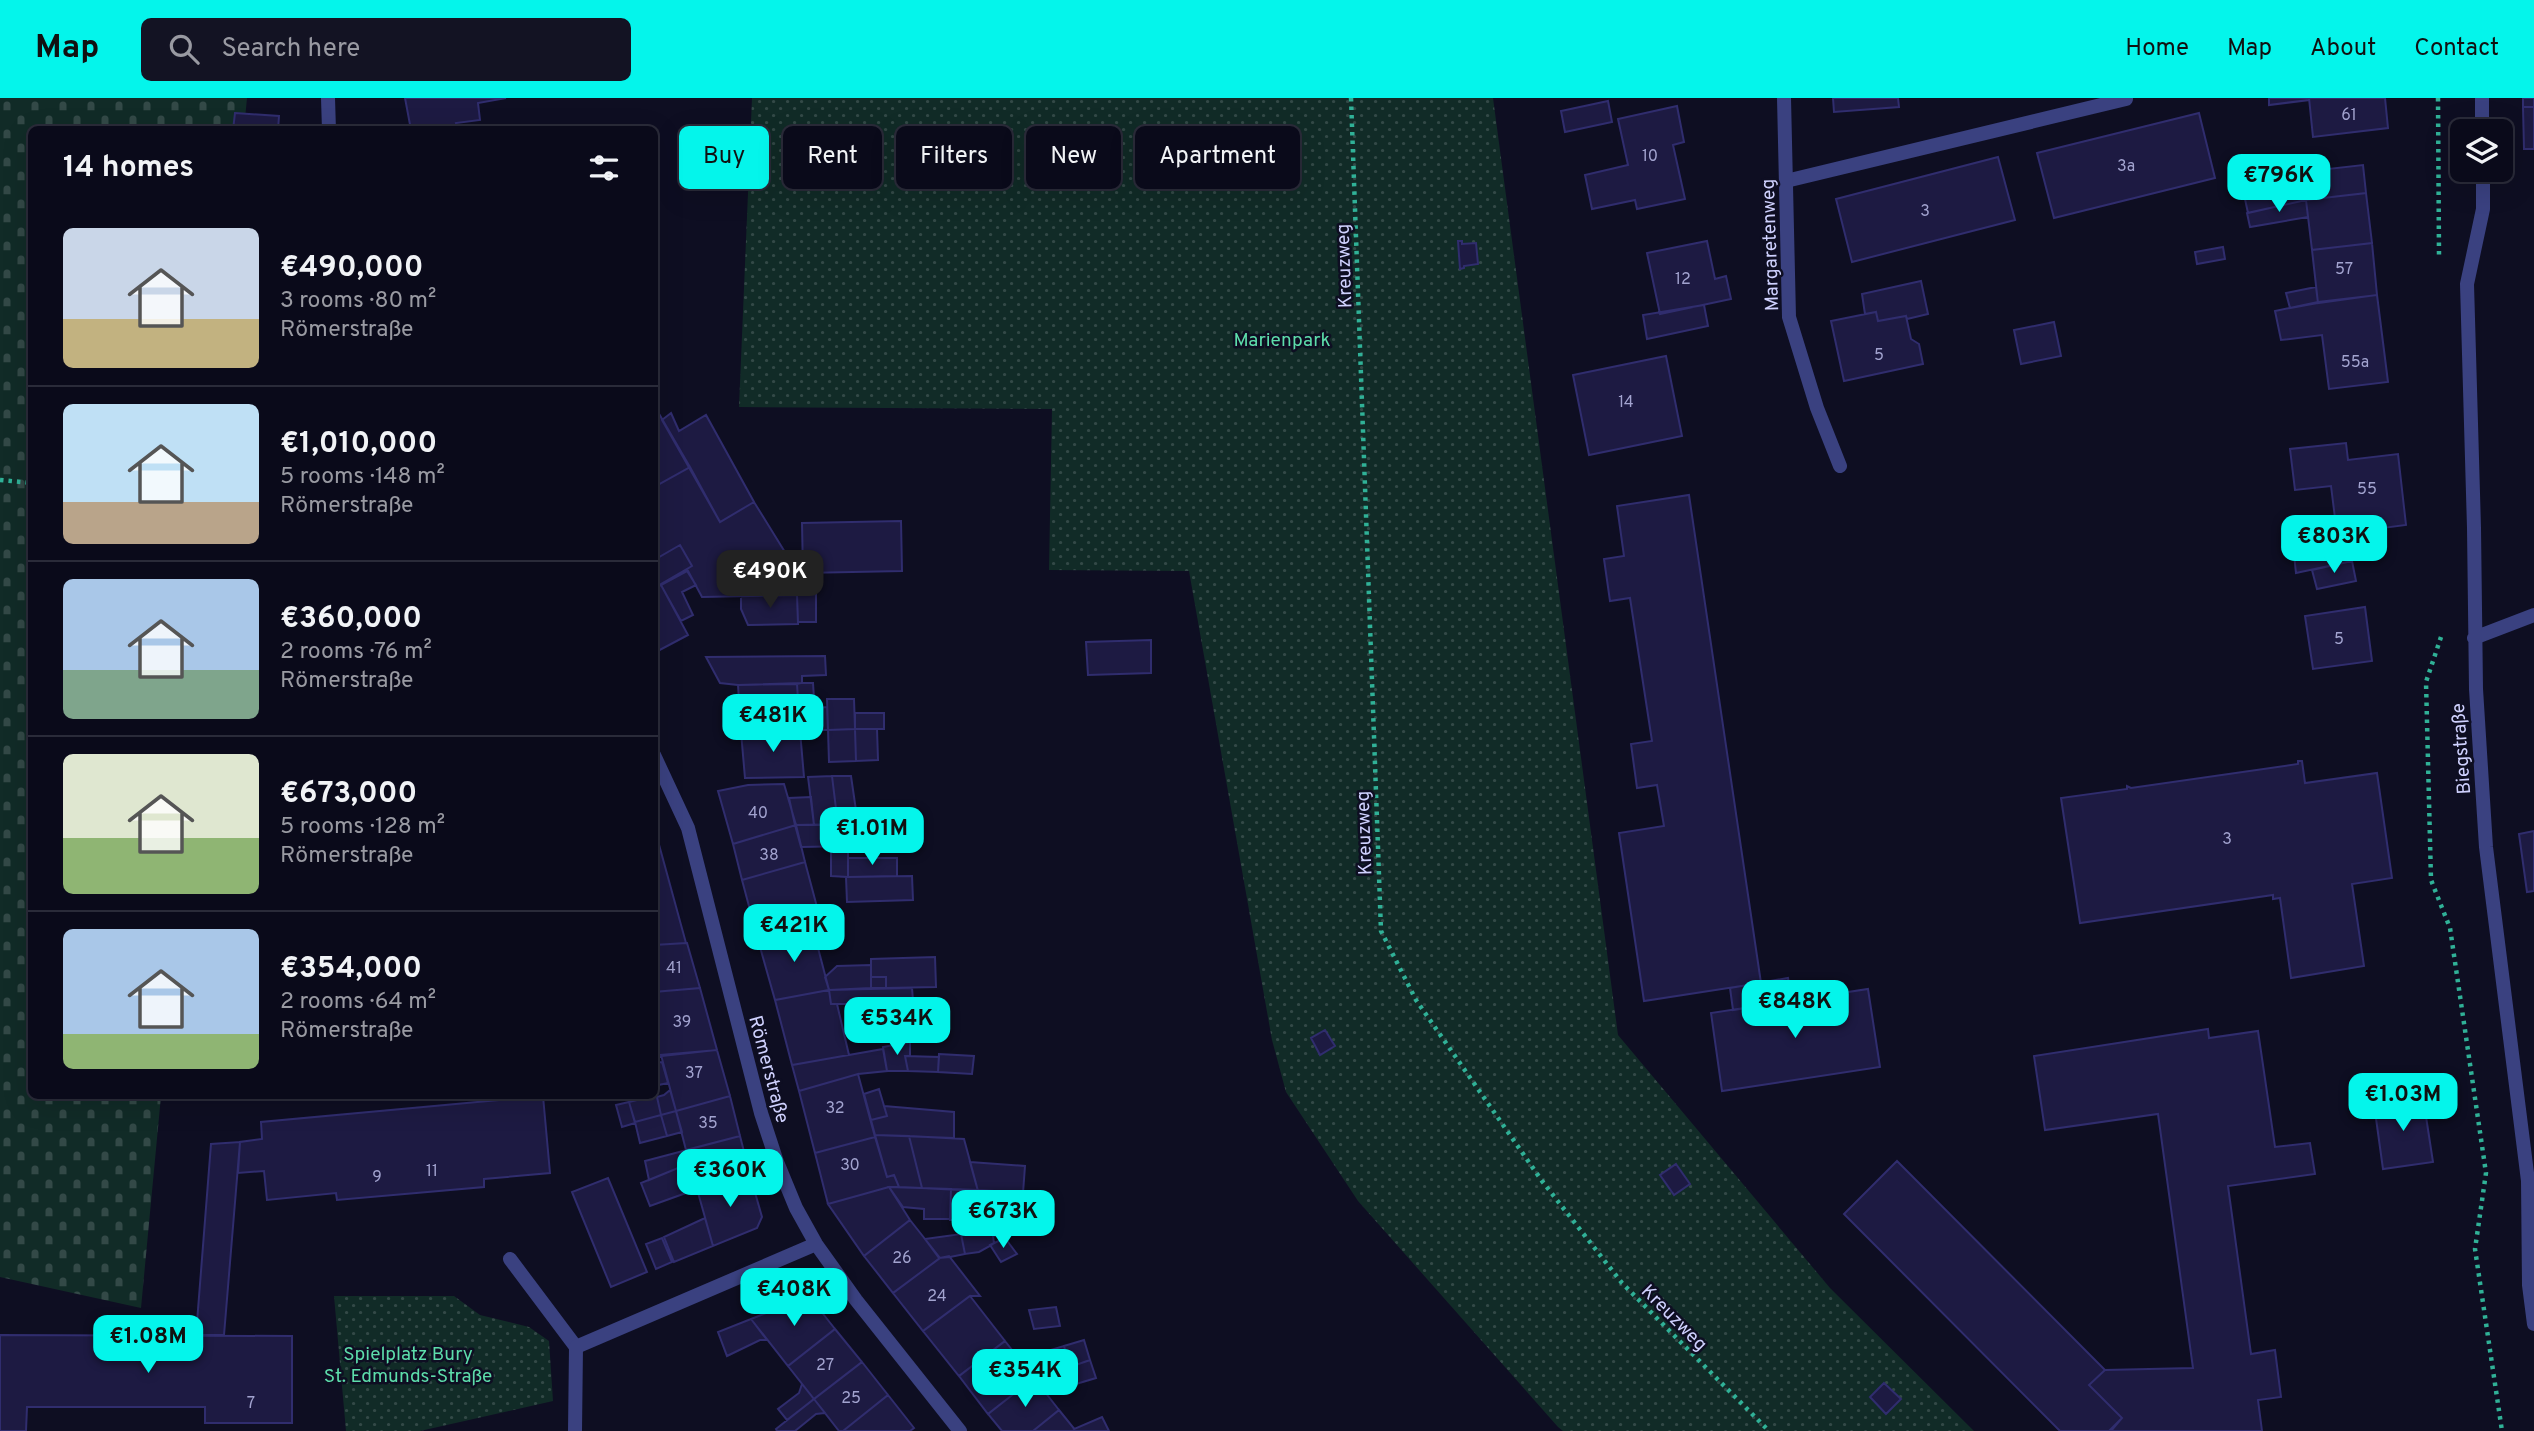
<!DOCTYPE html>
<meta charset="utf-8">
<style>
body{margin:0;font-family:Overpass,sans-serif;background:#131323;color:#f1f3f6;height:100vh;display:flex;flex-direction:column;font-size:26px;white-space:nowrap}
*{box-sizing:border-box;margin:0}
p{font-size:23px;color:#999aa2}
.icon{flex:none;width:38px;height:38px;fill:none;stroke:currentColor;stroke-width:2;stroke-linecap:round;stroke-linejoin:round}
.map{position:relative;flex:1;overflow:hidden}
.drawer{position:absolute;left:28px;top:28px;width:630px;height:973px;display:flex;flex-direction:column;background:#0a0a1a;border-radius:10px;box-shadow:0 7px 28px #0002,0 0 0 2px #2a2b39}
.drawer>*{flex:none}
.hud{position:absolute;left:679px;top:28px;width:665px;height:63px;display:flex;gap:14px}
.controls{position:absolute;left:2450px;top:21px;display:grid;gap:14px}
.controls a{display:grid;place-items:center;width:63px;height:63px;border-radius:10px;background:#0a0a1a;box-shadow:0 7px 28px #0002,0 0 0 2px #2a2b39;font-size:35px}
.price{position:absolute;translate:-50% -60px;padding:0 16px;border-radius:14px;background:#04f5eb;color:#111;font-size:23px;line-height:46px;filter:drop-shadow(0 2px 4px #0008)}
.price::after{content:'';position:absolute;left:50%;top:42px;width:21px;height:16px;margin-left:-10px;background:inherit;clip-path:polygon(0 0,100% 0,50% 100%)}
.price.active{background:#222;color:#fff}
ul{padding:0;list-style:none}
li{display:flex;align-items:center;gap:21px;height:175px;padding:0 35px}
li+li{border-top:2px solid #2a2b39}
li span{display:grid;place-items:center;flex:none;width:196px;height:140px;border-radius:10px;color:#555}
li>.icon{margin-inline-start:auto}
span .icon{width:84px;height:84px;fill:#fffc;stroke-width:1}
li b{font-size:30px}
h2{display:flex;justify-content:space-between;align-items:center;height:84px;padding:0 35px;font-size:30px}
.chip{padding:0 24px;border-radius:10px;background:#0a0a1a;box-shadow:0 7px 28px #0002,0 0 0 2px #2a2b39;font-size:24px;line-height:63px}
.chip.active{background:#04f5eb;color:#111}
header{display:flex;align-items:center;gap:42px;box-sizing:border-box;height:98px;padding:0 35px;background:#04f5eb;color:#111}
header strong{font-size:33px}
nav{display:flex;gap:38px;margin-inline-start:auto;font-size:24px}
.search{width:490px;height:63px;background:#131323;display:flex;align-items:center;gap:18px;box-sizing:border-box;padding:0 24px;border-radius:10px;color:#999aa2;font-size:26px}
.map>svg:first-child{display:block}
.cemetery{fill:url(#cemetery-stones)}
.park{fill:url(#park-dots)}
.building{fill:#1d1a42;stroke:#302d6e;stroke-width:2}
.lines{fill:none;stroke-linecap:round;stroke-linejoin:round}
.path{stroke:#30b197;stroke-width:4.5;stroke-dasharray:3.5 5;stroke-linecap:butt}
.service{stroke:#3a4180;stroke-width:14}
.minor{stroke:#3a4180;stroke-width:14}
.labels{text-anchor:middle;stroke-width:5;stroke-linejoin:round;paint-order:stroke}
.number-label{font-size:16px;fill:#a2a3cf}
.street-label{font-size:19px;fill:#cfd1fe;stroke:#0e0e22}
.park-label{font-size:19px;fill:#5dddab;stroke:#0e0e22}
</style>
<header>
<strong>Map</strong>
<div class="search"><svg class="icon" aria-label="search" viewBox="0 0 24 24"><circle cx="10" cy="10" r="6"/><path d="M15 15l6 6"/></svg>Search here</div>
<nav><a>Home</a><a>Map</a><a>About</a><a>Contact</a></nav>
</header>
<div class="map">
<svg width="2534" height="1333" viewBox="0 0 2534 1333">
<defs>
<pattern id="cemetery-stones" width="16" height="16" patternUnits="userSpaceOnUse" patternTransform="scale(1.75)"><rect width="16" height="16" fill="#112b27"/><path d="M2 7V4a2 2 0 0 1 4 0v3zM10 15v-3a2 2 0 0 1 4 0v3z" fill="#334947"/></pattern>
<pattern id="park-dots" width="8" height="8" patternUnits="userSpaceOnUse" patternTransform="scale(1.75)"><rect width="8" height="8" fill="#112b27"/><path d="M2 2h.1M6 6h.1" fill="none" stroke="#334947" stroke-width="1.8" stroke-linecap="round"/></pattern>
</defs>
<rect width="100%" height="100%" fill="#0e0e22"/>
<path class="cemetery" d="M0,0H247L244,31L32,32V998H161L141,1210L0,1179Z"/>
<path class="park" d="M752,0H1493L1618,937L1830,1190L1974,1333H1563L1558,1329L1358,1103L1286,994L1272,942L1189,473L1049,472L1052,311L739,309Z
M334,1198H454L480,1217L529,1229L549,1243L553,1303L420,1333H346Z"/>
<path class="building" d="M405,0H506L478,5L480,22L456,25L457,28L436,32H411Z
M1833,0H1898L1899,9L1834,14Z
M2269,0H2309V2L2269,7Z
M2309,0H2385L2388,30L2313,39Z
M2523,0H2534V9H2523Z
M1608,3L1612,24L1565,34L1561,13Z
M1677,8L1684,44L1673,47L1685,101L1637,111L1635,102L1592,111L1585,77L1628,67L1618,21Z
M2523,9H2534V51H2524Z
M235,15L279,18L278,32H233Z
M2199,15L2215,80L2054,120L2037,55Z
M1998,59L2015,122L1852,164L1836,101Z
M2363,67L2366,95L2306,102L2301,74Z
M2301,75L2306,102L2248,115L2242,87Z
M2366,95L2372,145L2312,152L2306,102Z
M2306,102L2308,119L2250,129L2247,115Z
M1458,143H1462V146L1476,145L1478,166L1464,168V170L1460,171Z
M1707,143L1715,181L1726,178L1731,201L1660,216L1647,155Z
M2372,145L2377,197L2318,205L2312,152Z
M2223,149L2225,161L2197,166L2195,154Z
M1921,183L1928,216L1907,221L1906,218L1878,223L1876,214L1865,216L1862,196Z
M2316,189L2318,205L2290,210L2286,195Z
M2377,197L2388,284L2329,291L2322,237L2281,242L2275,213L2318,204Z
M1704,207L1708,228L1647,241L1643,217Z
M1876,214L1878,223L1906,218L1911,241L1919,246L1923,266L1844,283L1831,223Z
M2054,224L2061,258L2021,266L2014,232Z
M1666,258L1682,338L1589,357L1573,277Z
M658,314L690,369L654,389V315Z
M671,315L679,333L706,317L754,404L720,424L662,322Z
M2346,345L2348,362L2398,356L2406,427L2337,436L2331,388L2295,392L2290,351Z
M690,369L720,424L754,404L788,459H792L793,497L702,499L687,471L692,468L680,447L654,462V389Z
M1689,397L1761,885L1644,903L1619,735L1664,728L1657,687L1637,690L1631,646L1652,643L1630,500L1610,503L1604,461L1624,458L1617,408Z
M901,423L902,473L803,475L802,425Z
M2337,433V436L2349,435L2352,463L2296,475L2292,438Z
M680,447L692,468L654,490V462Z
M2352,463L2356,483L2317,491L2312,472Z
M687,473L696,487L682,494L693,517L681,523L661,487Z
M661,487L688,537L654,555V490Z
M816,496V524H798L797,497Z
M797,497L798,526L748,527L741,511V498Z
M2365,509L2372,563L2313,571L2305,518Z
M1151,542V575L1088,577L1086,544Z
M825,558L826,577L802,578V585L738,587L720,585L706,559Z
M802,585H813L816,632L800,633L797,586Z
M797,586L800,633L741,634L738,587Z
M827,601H854L855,631L828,632Z
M827,609L828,632H818L814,610Z
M855,615H884V631H855Z
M855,631L856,663L829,664L828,632Z
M855,631H877L878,662L856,663Z
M800,633L804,679L745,680L741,634Z
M2298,663H2302L2305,685L2377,675L2392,780L2352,786L2364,868L2291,880L2280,800L2273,801V797L2080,825L2061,700L2127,691V688L2131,690L2298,666Z
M832,678H851L858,726L838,727Z
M832,678L838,727H814L808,679Z
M784,686L796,727L733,746L718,693L748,687Z
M811,699L814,727H795L789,700Z
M850,726V748L801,749L795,727Z
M796,727L805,764L742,782L733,746Z
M654,732H655L686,845L654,847Z
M2534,733V793L2527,794L2519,736Z
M831,749H848V779L831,778Z
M848,760H897V778L848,779Z
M805,764L821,824L758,842L742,782Z
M912,778L913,802L847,804L846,779Z
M812,827L829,892L775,902L758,842Z
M687,845L700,890L654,894V847Z
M935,859L936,889L886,890V879H871V861Z
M871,867V890L829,892L825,879L837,868Z
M871,879H886V890H871Z
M1788,880L1792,903L1733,912L1730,890Z
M700,890L717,952L654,959V894Z
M912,890L914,915L897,916V926L870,927V917L853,918V906H831L829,892Z
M1868,891L1880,969L1722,993L1711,915Z
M829,892L831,906H837L849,957L792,967L775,902Z
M2208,931L2209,940L2258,933L2275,1049L2310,1045L2315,1076L2228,1088L2251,1256L2275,1252L2281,1299L2258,1302L2262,1333H2111L2122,1320L2089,1287L2105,1272L2193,1270L2158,1016L2045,1032L2034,958Z
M1325,932L1335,948L1320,957L1311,940Z
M910,944V958H905L908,973H887L883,949Z
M883,951L887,973L858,976L799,993L792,967Z
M717,952L730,998L676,1013L661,957Z
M939,956L974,958L972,976L938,974Z
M905,958L939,959L938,974L908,973Z
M662,964L668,985L654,988V965Z
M858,976L875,1039L815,1055L799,993Z
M879,991L887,1018L871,1022L864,996Z
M670,992L676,1013L661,1017L657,999L664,997Z
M543,998L550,1075L484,1081V1089L337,1102L336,1095L267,1102L264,1073L238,1075L240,1044L262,1041L261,1024Z
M653,998L657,999L661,1017L635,1024L629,1004Z
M730,998L740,1038L686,1052L676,1013Z
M2423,999L2433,1064L2383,1071L2374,1006Z
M629,1004L635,1025L622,1029L616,1007Z
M884,1008L954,1014V1040L875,1037L871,1022L887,1018Z
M676,1013L682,1034L667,1038L661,1017Z
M661,1017L667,1038L640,1045L635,1024Z
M875,1037L909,1038L922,1090L899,1089L894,1077L887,1079Z
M740,1038L750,1077L697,1091L690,1065L649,1082L645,1063Z
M909,1038L964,1041L978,1093L922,1090Z
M875,1039L887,1079L894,1077L899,1089H889L828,1106L815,1055Z
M240,1044L224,1237H196L211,1046Z
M1897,1063L2105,1272L2089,1287L2122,1320L2109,1333H2060L1844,1116Z
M970,1064L1025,1068L1023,1095L978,1093Z
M690,1065L697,1091L650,1108L641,1085Z
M1676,1066L1690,1086L1674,1097L1660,1077Z
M750,1077L762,1119L757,1130L713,1148L697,1091Z
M608,1080L647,1174L611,1189L572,1094Z
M889,1089L910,1122L864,1158L828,1106Z
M889,1089L951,1091L950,1121H924V1111L903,1109Z
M951,1091L978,1092L977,1104H983V1112H977L976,1121L950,1122Z
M978,1092L1011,1094L1008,1120H976L977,1112H983V1104H977Z
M990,1119L992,1129L998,1128L1000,1137L993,1138L994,1145L990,1148L979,1154L965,1156L958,1121Z
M705,1120L713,1148L674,1164L664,1139Z
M910,1122L940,1160L893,1195L864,1158Z
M961,1136L965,1156L950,1159L939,1160L925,1141Z
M662,1140L672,1164L656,1171L646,1146Z
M1005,1140L1017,1156L1001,1164L990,1147Z
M949,1158L980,1198H970L923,1233L893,1195L940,1160Z
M809,1198L835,1231L788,1268L751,1221Z
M970,1198L1005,1243L959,1278L923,1233Z
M1056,1209L1060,1228L1034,1231L1029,1212Z
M751,1221L767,1242H760L727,1258L718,1234Z
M835,1231L862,1264L814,1301L788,1268Z
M0,1237L292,1238V1325H205V1309H27L26,1333H0Z
M1084,1242L1090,1262L1070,1269L1064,1248Z
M1005,1243L1034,1280L988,1316L959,1278Z
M1064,1248L1070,1270L1034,1280L1025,1269L1032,1264L1031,1258Z
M1090,1262L1096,1280L1076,1286L1070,1269Z
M862,1264L888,1297L843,1333H839L814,1301Z
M1034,1280L1059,1312L1033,1333H1002L988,1316Z
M1884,1285L1901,1301L1886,1316L1870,1299Z
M802,1286L814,1301L787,1322L778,1311L799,1295Z
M888,1297L914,1330L910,1333H843Z
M814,1301L825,1315L816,1316L795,1333H777L776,1331Z
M1059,1312L1076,1333H1033Z
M1102,1319L1109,1333H1076L1074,1331Z"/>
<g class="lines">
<path class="path" d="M1351,0L1381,833L1416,902L1542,1083L1622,1185L1769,1333
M2438,0L2439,157
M0,382L32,385
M2441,539L2426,584L2431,782L2450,830L2486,1075L2475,1151L2502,1333"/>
<path class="service" d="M1786,83L2126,1
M510,1161L576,1249"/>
<path class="minor" d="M328,0L329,32
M1784,0L1789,219L1817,310L1840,368
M2482,0V33
M2483,72V111L2467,186L2474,430L2476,591L2486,749L2528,1083L2529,1187L2534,1226
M2474,540L2534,517
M654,657L688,730L761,1015L777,1064L796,1110L816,1146L856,1202L960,1333
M575,1333L576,1249L816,1146"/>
</g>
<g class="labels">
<g class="number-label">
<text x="2349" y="22">61</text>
<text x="1650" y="63">10</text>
<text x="2126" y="73">3a</text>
<text x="1925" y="118">3</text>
<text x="2344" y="176">57</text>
<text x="1683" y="186">12</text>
<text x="1879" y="262">5</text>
<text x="2355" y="269">55a</text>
<text x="1626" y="309">14</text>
<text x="2367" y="396">55</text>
<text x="2339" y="546">5</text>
<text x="758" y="720">40</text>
<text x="2227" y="746">3</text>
<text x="769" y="762">38</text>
<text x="674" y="875">41</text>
<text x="682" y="929">39</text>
<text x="694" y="980">37</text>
<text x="835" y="1015">32</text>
<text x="708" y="1030">35</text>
<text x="850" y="1072">30</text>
<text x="432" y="1078">11</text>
<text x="377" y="1084">9</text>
<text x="902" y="1165">26</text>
<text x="937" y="1203">24</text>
<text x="825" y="1272">27</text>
<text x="851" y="1305">25</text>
<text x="251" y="1310">7</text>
</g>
<g class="street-label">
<text transform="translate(1769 147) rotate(-92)" y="7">Margaretenweg</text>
<text transform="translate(1343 168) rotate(-92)" y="7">Kreuzweg</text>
<text transform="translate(2460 651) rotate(-94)" y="7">Biegstraße</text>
<text transform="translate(1363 735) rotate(-92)" y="7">Kreuzweg</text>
<text transform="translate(770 971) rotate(75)" y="7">Römerstraße</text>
<text transform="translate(1675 1219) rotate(45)" y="7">Kreuzweg</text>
</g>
<g class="park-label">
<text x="1282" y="248">Marienpark</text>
<text x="408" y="1262">Spielplatz Bury<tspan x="408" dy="22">St. Edmunds-Straße</tspan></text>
</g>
</g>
</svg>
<div class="controls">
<a><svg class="icon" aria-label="layers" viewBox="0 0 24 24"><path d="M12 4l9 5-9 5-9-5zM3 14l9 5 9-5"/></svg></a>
</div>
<b class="price" style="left:2279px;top:116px">€796K</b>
<b class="price" style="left:2334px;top:477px">€803K</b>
<b class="price active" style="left:770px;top:512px">€490K</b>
<b class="price" style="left:773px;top:656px">€481K</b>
<b class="price" style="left:872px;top:769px">€1.01M</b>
<b class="price" style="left:794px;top:866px">€421K</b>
<b class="price" style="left:1795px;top:942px">€848K</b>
<b class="price" style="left:897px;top:959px">€534K</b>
<b class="price" style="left:2403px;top:1035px">€1.03M</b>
<b class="price" style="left:730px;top:1111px">€360K</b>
<b class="price" style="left:1003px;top:1152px">€673K</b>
<b class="price" style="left:794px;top:1230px">€408K</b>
<b class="price" style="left:148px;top:1277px">€1.08M</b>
<b class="price" style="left:1025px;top:1311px">€354K</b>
<div class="hud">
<a class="chip active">Buy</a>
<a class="chip">Rent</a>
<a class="chip">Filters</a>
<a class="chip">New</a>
<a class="chip">Apartment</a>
</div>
<section class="drawer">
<h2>14 homes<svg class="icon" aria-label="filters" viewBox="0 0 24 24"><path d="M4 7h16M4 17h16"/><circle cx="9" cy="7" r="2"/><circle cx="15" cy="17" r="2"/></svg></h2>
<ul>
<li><span style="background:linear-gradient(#c9d6e8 65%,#c2b280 0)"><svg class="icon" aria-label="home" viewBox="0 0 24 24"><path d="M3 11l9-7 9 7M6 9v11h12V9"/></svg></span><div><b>€490,000</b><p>3 rooms · 80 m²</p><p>Römerstraße</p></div></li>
<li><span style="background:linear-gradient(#bfe0f5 70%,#b9a48a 0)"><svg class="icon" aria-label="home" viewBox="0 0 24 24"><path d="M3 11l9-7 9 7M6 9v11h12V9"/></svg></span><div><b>€1,010,000</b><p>5 rooms · 148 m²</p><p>Römerstraße</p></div></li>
<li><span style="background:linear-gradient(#a9c7e8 65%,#7fa58c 0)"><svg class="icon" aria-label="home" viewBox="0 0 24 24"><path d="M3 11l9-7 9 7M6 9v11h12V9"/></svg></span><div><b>€360,000</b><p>2 rooms · 76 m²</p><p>Römerstraße</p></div></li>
<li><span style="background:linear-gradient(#dfe7d0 60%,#8fb573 0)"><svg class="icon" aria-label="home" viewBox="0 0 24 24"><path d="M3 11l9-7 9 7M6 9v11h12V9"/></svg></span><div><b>€673,000</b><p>5 rooms · 128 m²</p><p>Römerstraße</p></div></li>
<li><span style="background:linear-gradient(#a9c7e8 75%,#8fb573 0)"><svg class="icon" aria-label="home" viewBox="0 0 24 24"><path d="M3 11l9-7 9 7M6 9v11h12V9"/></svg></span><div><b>€354,000</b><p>2 rooms · 64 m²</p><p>Römerstraße</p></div></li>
</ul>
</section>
</div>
